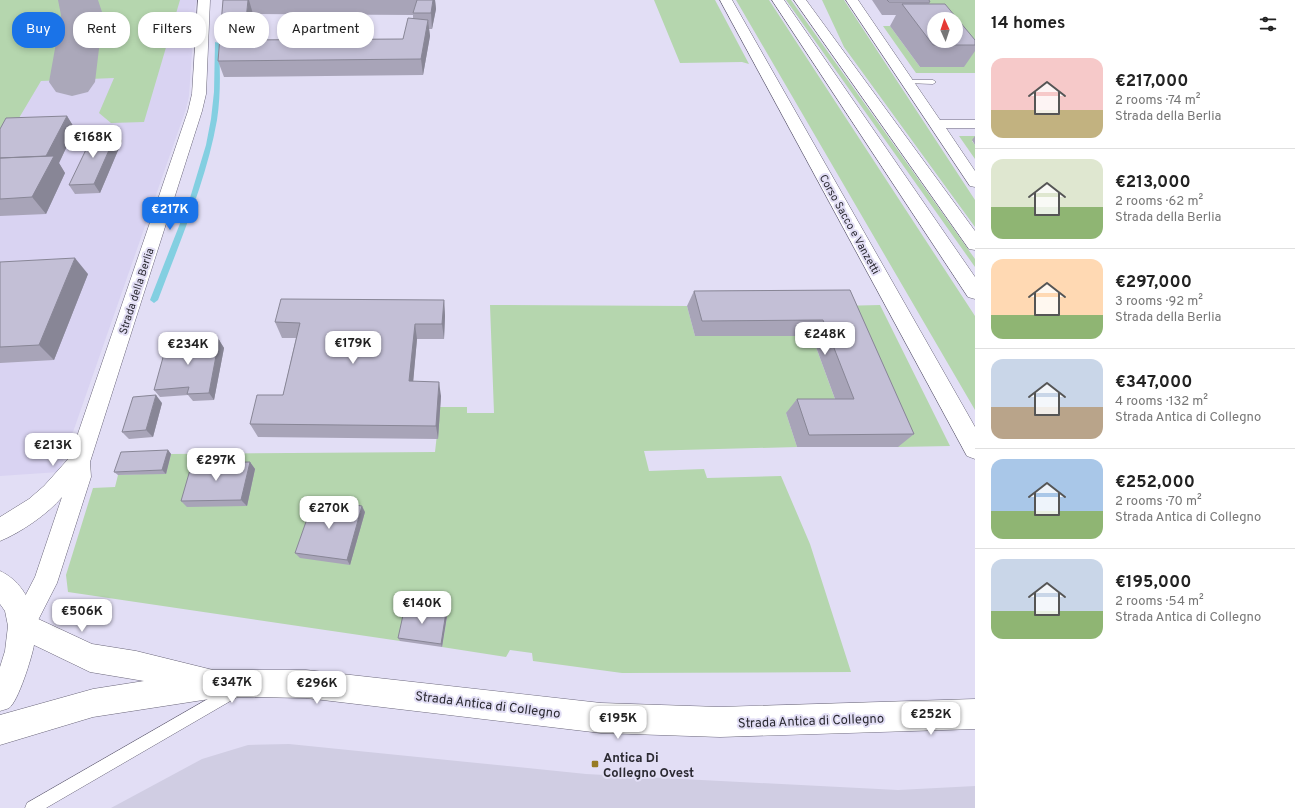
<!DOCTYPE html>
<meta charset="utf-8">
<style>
body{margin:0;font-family:Overpass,sans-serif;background:#f2f2f2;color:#222;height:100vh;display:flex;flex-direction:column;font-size:15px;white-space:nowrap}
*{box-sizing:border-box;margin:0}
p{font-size:13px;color:#767676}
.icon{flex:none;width:22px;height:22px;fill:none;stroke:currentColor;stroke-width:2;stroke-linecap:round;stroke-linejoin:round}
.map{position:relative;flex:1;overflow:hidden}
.sheet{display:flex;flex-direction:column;background:#fff;width:320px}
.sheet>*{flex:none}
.banner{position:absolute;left:12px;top:12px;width:380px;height:36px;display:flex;gap:8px}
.needle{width:26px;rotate:357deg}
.tools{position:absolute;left:927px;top:12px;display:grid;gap:8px}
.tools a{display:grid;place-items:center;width:36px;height:36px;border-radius:50%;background:#fff;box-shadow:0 2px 6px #0003;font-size:20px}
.price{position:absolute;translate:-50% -34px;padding:0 9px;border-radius:8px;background:#fff;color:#222;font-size:13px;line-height:26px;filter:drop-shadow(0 1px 2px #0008)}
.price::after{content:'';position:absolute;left:50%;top:24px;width:12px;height:9px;margin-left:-6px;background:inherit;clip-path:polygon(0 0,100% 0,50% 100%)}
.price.current{background:#1a73e8;color:#fff}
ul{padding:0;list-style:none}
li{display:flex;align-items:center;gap:12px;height:100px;padding:0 16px}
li+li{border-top:1px solid #e0e0e0}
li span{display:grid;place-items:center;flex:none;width:112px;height:80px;border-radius:12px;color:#555}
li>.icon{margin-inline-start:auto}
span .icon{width:48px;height:48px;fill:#fffc;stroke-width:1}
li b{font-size:17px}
h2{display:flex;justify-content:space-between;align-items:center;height:48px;padding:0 16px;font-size:17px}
.pill{padding:0 14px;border-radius:16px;background:#fff;box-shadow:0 2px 6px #0003;font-size:14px;line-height:36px}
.pill.current{background:#1a73e8;color:#fff}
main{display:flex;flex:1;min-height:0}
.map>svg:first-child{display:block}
.built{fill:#d9d3f2}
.industrial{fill:#d0cde3}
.green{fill:#b5d6ae}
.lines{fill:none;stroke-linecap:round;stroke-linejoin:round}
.stream{fill:#83cfe1;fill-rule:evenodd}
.taxiway{fill:#aba8ba;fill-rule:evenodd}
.lane-casing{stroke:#6a667a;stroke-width:1}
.street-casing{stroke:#6a667a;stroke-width:1}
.secondary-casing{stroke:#6a667a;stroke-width:1}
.primary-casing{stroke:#6a667a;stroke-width:1}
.lane{fill:#fff;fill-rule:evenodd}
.street{fill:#fff;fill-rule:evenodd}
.secondary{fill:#fff;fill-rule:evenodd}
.primary{fill:#fff;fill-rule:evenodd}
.wall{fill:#a8a4b8;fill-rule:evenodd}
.shaded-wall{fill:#888696}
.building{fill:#c3bfd6;stroke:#888696;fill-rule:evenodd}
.poi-dot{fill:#977b23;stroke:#e2def5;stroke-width:1.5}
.labels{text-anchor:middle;stroke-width:4;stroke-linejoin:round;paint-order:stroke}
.street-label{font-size:11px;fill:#2b2a32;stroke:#e2def5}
.near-street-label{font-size:13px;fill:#2b2a32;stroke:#e2def5}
.near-poi-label{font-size:13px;font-weight:bold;fill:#2b2a32;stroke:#e2def5;text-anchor:start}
</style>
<main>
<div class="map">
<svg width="975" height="808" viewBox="0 0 975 808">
<rect width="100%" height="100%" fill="#e2def5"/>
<path class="built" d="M0,0H197L195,8L189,96L186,109L59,472L0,476Z"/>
<path class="industrial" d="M289,744L586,774L898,790L975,786V808H111L202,759L248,745Z"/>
<path class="green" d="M0,0H180L144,122L111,123L99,113L114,78L41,81L0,150Z
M654,0H715L749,64L742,62L680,63Z
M736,0H769L975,316V410Z
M786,0H791L975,259V267Z
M822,0H844L975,200V227L844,47Z
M911,0H975V73H916L883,26H890L920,67L956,41V19Z
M959,136H975V140L972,141L975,145V159Z
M490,305L687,306L695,336H812L840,413H786L797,447L644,451L649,471L704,469L707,478L781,476L810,544L851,672L622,673L533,661L532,653L510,650L506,657L442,647L447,616L407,610L400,641L68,592L66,575L93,488L115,487L118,475L166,473L171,454L435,452L440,407H467V413H494Z
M880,305L950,446L898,447L839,306Z"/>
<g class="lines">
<path class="stream" d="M215,42L219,43C220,69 221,94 217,120C206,182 180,241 158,300L154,303L150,300L190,198L206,145L211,119L214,92Z"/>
<path class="taxiway" d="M58,0H98L103,15L95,82L88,92L72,96L56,92L49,82L61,15Z"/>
<g class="lane-casing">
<path id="lane" d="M907,80H933L936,82L933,84L905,83V81Z
M234,684L239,686L241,691L239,696L46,808H25L27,803Z"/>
</g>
<g class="street-casing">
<path id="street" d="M198,0H210L206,94L202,111L90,462L91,477L57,583L31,634L22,637L13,634L10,625L35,577L62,497C48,514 20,533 0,541V517L29,499L44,486L70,457L188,111L192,94Z
M846,0H858L940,120H975V128H946L975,171V187L970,186Z"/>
</g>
<g class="secondary-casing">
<path id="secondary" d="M0,571C18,579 30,597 34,617L92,644L136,651L213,670H306L601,703L720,707L975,699V729L720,737L601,733L306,698L247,697L216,698L93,717L0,745V715L93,689L144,681L90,672L34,645C32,657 18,702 9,708C7,709 3,710 0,711V667L5,651L8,626L5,611L0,604Z"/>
</g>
<g class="primary-casing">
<path id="primary" d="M720,0H732L975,427V459L967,456Z
M772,0H784L975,277V299L968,297Z
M794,0H806L975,231V250L969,249Z"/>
</g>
<use href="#lane" class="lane"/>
<use href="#street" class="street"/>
<use href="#secondary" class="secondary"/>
<use href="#primary" class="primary"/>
</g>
<path class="wall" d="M223,0H435L436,9L432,29H429L430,36L423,75L224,77L218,61ZM253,14L413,15V18L403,39L251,40Z
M872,0H929L930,2L929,4L975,40V51L964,67H920L890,26L896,15H882Z
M67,116L75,129L59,163L65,173L46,214L0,216V129Z
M117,132L122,141L100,193L75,194L69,185Z
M975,136V145L972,140Z
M0,262L88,274L54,360L0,363Z
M850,290L914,434L898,447H797L786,413L797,399H835L812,336H695L687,306L694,291Z
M444,300L445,316L444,339H417L413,381L441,396L438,439L258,437L250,424L283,395L296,338H282L275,322Z
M219,340L224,348L214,400L193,401L188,395L160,397L154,390Z
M162,403L153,437L129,439L122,432Z
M168,450L171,454L166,474L118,475L114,472Z
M250,462L255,469L247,506L187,507L181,501Z
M365,512L350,565L300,558L295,553Z
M446,612L447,616L442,647L400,641L398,638Z"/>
<path class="shaded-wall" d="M248,0H249L253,14L250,56L244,40Z
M433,0H435L436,9L432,29L431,13Z
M428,20L430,36L423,75L421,59Z
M67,116L75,129L59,163L65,173L46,214L32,197L46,156Z
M117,132L122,141L100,193L94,184Z
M75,258L88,274L54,360L39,345Z
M444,300L445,316L444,339L442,324Z
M415,324L417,339L412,395L409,381Z
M219,340L224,348L214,400L209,393Z
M439,382L441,396L438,439L436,426Z
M156,395L162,403L153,437L146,430Z
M168,450L171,454L166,474L162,470Z
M250,462L255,469L247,506L241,500Z
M362,506L365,512L350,565L347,560Z
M446,612L447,616L442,647L441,644Z"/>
<path class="building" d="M223,0H248L244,40L403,39L408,18L428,20L421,59L218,61Z
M417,0H433L431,13H413Z
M887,0H929L930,2H889Z
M902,4H945L975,40V45H933ZM934,19H956V41H934Z
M67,116L46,156L0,158V129L6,118Z
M117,132L94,184L69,185L94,133Z
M54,156L32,197L0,199V158Z
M75,258L39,345L0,347V262Z
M850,290L914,434L809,435L797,399H854L823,320L702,321L694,291Z
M281,299L444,300L442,324H415L409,381L439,382L436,426L250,424L257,395H283L300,323L275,322Z
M219,340L209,393L187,394L189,387L154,390L167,343Z
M156,395L146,430L122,432L133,397Z
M168,450L162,470L114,472L121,452Z
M250,462L241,500L181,501L192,463Z
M314,499L362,506L347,560L295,553Z
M405,606L446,612L441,644L398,638Z"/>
<rect class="poi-dot" x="591" y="760" width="8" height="8" rx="2"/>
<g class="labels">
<g class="street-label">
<text transform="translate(850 224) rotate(61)" y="4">Corso Sacco e Vanzetti</text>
<text transform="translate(136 291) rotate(-72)" y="4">Strada della Berlia</text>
</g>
<g class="near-street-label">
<text transform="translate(488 704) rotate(7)" y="5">Strada Antica di Collegno</text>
<text transform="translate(811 720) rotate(-2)" y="5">Strada Antica di Collegno</text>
</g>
<g class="near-poi-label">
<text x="603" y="762">Antica Di<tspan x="603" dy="15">Collegno Ovest</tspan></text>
</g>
</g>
</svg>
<div class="tools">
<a><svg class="needle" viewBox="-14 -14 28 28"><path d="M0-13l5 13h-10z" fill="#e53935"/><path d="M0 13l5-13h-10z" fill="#767676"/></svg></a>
</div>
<b class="price" style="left:93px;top:159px">€168K</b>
<b class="price current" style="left:170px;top:231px">€217K</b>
<b class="price" style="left:825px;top:356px">€248K</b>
<b class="price" style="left:353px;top:365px">€179K</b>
<b class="price" style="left:188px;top:366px">€234K</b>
<b class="price" style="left:53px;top:467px">€213K</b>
<b class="price" style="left:216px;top:482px">€297K</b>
<b class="price" style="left:329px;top:530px">€270K</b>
<b class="price" style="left:422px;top:625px">€140K</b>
<b class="price" style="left:82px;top:633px">€506K</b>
<b class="price" style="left:232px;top:704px">€347K</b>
<b class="price" style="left:317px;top:705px">€296K</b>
<b class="price" style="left:931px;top:736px">€252K</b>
<b class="price" style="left:618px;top:740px">€195K</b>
<div class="banner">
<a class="pill current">Buy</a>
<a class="pill">Rent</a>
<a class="pill">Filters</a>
<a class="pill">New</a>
<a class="pill">Apartment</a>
</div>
</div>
<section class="sheet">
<h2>14 homes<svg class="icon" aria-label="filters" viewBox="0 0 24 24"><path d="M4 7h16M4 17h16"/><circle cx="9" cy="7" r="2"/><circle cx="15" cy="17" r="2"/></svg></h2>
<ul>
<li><span style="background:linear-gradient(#f6c9c9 65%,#c2b280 0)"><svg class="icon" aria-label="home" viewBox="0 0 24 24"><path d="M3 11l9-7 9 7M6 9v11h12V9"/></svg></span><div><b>€217,000</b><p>2 rooms · 74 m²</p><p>Strada della Berlia</p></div></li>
<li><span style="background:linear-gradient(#dfe7d0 60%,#8fb573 0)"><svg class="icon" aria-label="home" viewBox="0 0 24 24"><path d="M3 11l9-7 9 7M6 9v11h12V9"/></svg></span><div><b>€213,000</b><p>2 rooms · 62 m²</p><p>Strada della Berlia</p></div></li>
<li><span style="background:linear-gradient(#ffd9b3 70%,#8fb573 0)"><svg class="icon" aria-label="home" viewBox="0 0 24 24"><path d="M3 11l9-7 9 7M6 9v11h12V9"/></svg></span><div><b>€297,000</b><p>3 rooms · 92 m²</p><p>Strada della Berlia</p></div></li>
<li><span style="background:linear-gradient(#c9d6e8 60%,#b9a48a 0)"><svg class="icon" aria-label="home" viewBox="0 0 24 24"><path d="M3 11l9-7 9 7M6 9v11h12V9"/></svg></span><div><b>€347,000</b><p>4 rooms · 132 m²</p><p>Strada Antica di Collegno</p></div></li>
<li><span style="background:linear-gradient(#a9c7e8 65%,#8fb573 0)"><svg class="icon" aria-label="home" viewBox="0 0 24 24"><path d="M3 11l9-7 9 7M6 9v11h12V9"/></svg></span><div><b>€252,000</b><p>2 rooms · 70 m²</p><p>Strada Antica di Collegno</p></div></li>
<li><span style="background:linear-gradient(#c9d6e8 65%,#8fb573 0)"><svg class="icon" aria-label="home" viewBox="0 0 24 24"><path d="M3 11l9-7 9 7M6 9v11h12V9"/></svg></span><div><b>€195,000</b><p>2 rooms · 54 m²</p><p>Strada Antica di Collegno</p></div></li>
</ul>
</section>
</main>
